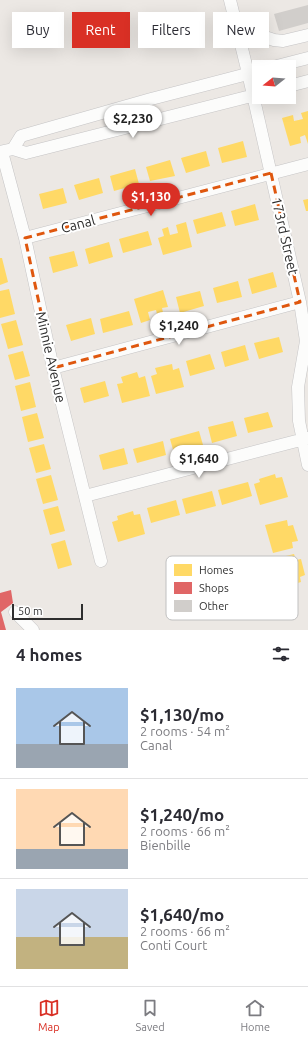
<!DOCTYPE html>
<meta charset="utf-8">
<style>
body{margin:0;font-family:Ubuntu,sans-serif;background:#f7f7f7;color:#2b2b33;height:100vh;display:flex;flex-direction:column;font-size:15px;white-space:nowrap}
*{box-sizing:border-box;margin:0}
p{font-size:13px;color:#7c7c81}
.icon{flex:none;width:22px;height:22px;fill:none;stroke:currentColor;stroke-width:2;stroke-linecap:round;stroke-linejoin:round}
.map{position:relative;height:630px;overflow:hidden}
.sheet{display:flex;flex-direction:column;background:#fff;flex:1}
.sheet>*{flex:none}
.banner{position:absolute;left:12px;top:12px;width:284px;height:36px;display:flex;gap:8px}
.needle{width:26px;rotate:253deg}
.controls{position:absolute;left:252px;top:60px;display:grid;gap:8px}
.controls a{display:grid;place-items:center;width:44px;height:44px;border-radius:0px;background:#fff;box-shadow:0 4px 16px #0002;font-size:20px}
.scale{position:absolute;left:12px;bottom:10px;width:71px;box-sizing:border-box;padding-left:4px;border:2px solid #2e2e2e;border-top:0;font-size:11px;line-height:14px;white-space:nowrap;color:#2e2e2e;-webkit-text-stroke:3px #fff;paint-order:stroke}
.price{position:absolute;translate:-50% -34px;padding:0 9px;border-radius:14px;background:#fff;color:#222;font-size:13px;line-height:26px;filter:drop-shadow(0 1px 2px #0008)}
.price::after{content:'';position:absolute;left:50%;top:24px;width:12px;height:9px;margin-left:-6px;background:inherit;clip-path:polygon(0 0,100% 0,50% 100%)}
.price.current{background:#d93025;color:#fff}
ul{padding:0;list-style:none}
li{display:flex;align-items:center;gap:12px;height:100px;padding:0 16px}
li+li{border-top:1px solid #e1e1e2}
li span{display:grid;place-items:center;flex:none;width:112px;height:80px;border-radius:0px;color:#555}
li>.icon{margin-inline-start:auto}
span .icon{width:48px;height:48px;fill:#fffc;stroke-width:1}
li b{font-size:17px}
h2{display:flex;justify-content:space-between;align-items:center;height:48px;padding:0 16px;font-size:17px}
.pill{padding:0 14px;border-radius:0px;background:#fff;box-shadow:0 4px 16px #0002;font-size:14px;line-height:36px}
.pill.current{background:#d93025;color:#fff}
.menu{display:flex;justify-content:space-around;align-items:center;height:56px;border-top:1px solid #e1e1e2;background:#fff;font-size:11px;color:#7c7c81}
.menu a{display:grid;justify-items:center;gap:2px}
.menu .current{color:#d93025}
.map>svg:first-child{display:block}
.homes{fill:#ffd966}
.shops{fill:#e06666}
.building{fill:#d1cecb}
.lines{fill:none;stroke-linecap:round;stroke-linejoin:round}
.minor-casing{stroke:#c5c4c5;stroke-width:13}
.minor{stroke:#fcfcfb;stroke-width:12}
.marked{fill:none;stroke:#df570e;stroke-width:3;stroke-dasharray:8 5;stroke-linejoin:round}
.labels{text-anchor:middle;stroke-width:4;stroke-linejoin:round;paint-order:stroke}
.street-label{font-size:14px;fill:#2e2e2e;stroke:#fff}
.key{fill:#fff;stroke:#c0c0c0;stroke-width:1}
.key-label{font-size:11px;fill:#2e2e2e}
</style>
<div class="map">
<svg width="308" height="630" viewBox="0 0 308 630">
<rect width="100%" height="100%" fill="#ece8e4"/>
<path class="homes" d="M308,111V144L305,135L300,137L301,143L290,146L282,118L293,115L294,121L303,119L301,113Z
M243,141L247,157L222,163L218,148Z
M206,151L210,166L186,173L181,158Z
M170,160L175,176L150,181L146,167Z
M135,169L139,184L114,191L110,176Z
M99,178L103,193L79,200L74,185Z
M63,188L67,203L43,209L39,194Z
M308,199V211H306L303,200Z
M255,204L259,220L235,226L231,211Z
M222,212L226,226L197,234L193,220Z
M186,222L192,247L163,255L158,238L164,236L162,229L168,227L170,235L178,233L176,225Z
M148,231L152,245L123,253L119,239Z
M109,242L113,257L89,264L85,249Z
M74,251L78,266L53,273L49,257Z
M0,258H2L8,282L0,285Z
M273,272L277,287L252,294L248,279Z
M238,281L242,297L217,303L213,288Z
M9,289L15,314L0,318V291Z
M163,290L168,307L162,308L164,317L158,318L156,310L148,312L150,320L141,323L134,299Z
M200,291L204,306L180,313L176,297Z
M129,311L133,325L103,333L100,319Z
M91,318L95,334L71,341L66,325Z
M16,320L23,345L8,349L1,324Z
M279,337L283,352L259,359L254,343Z
M245,345L249,360L225,367L221,352Z
M23,351L30,376L15,380L8,355Z
M210,354L215,369L190,376L186,361Z
M172,364L173,370L179,368L184,387L156,394L151,376L157,374L155,368Z
M137,372L139,378L145,376L150,396L122,403L117,384L123,383L121,377Z
M105,381L109,396L84,403L80,388Z
M30,382L36,407L21,411L15,386Z
M268,412L273,427L248,433L244,418Z
M37,413L44,438L28,442L22,417Z
M233,421L237,436L212,443L208,427Z
M199,431L203,445L174,453L170,439Z
M163,441L166,455L137,463L133,449Z
M44,444L51,469L36,473L29,448Z
M124,448L128,464L103,470L99,455Z
M275,474L276,478L282,477L288,497L260,505L254,484L260,482L259,479Z
M51,475L58,500L43,504L36,479Z
M248,482L252,496L222,505L218,490Z
M212,491L216,506L186,514L182,499Z
M176,500L180,515L151,523L147,508Z
M58,506L65,531L50,535L43,510Z
M133,511L134,515L140,514L145,534L118,542L112,522L118,520L117,516Z
M287,520L288,526L293,525L298,541L292,542L293,548L273,553L265,525Z
M65,540L72,565L58,569L51,544Z
M294,554L296,560L301,559L305,575L300,577L301,582L281,588L273,559Z"/>
<path class="shops" d="M11,590L13,603L1,612L6,630H0V593Z"/>
<path class="building" d="M308,5V23L279,31L274,14Z"/>
<g class="lines">
<g class="minor-casing">
<path id="minor" d="M230,0L248,73L300,302L306,341L298,387L299,421L308,465
M239,37L253,34L262,36L274,40L283,41L308,35
M273,67L308,58
M289,86L308,81
M13,149L21,136L151,99L259,71
M0,152L13,149L26,153L259,94
M2,152L25,238L53,368L101,561
M25,238L308,164
M53,368L300,302
M85,496L308,438
M15,612L33,630"/>
</g>
<use href="#minor" class="minor"/>
</g>
<path class="marked" d="M271,173L300,302L53,368L25,238Z"/>
<g class="labels">
<g class="street-label">
<text transform="translate(78 224) rotate(-15)" y="5">Canal</text>
<text transform="translate(285 236) rotate(77)" y="5">173rd Street</text>
<text transform="translate(51 357) rotate(77)" y="5">Minnie Avenue</text>
</g>
</g>
<rect x="166" y="556" width="132" height="64" rx="6" class="key"/>
<rect x="174" y="564" width="18" height="12" fill="#ffd966"/>
<rect x="174" y="582" width="18" height="12" fill="#e06666"/>
<rect x="174" y="600" width="18" height="12" fill="#d1cecb"/>
<g class="key-label">
<text x="199" y="574">Homes</text>
<text x="199" y="592">Shops</text>
<text x="199" y="610">Other</text>
</g>
</svg>
<div class="controls">
<a><svg class="needle" viewBox="-14 -14 28 28"><path d="M0-13l5 13h-10z" fill="#e53935"/><path d="M0 13l5-13h-10z" fill="#7c7c81"/></svg></a>
</div>
<div class="scale">50 m</div>
<b class="price" style="left:133px;top:139px">$2,230</b>
<b class="price current" style="left:151px;top:217px">$1,130</b>
<b class="price" style="left:179px;top:346px">$1,240</b>
<b class="price" style="left:199px;top:479px">$1,640</b>
<div class="banner">
<a class="pill">Buy</a>
<a class="pill current">Rent</a>
<a class="pill">Filters</a>
<a class="pill">New</a>
</div>
</div>
<section class="sheet">
<h2>4 homes<svg class="icon" aria-label="filters" viewBox="0 0 24 24"><path d="M4 7h16M4 17h16"/><circle cx="9" cy="7" r="2"/><circle cx="15" cy="17" r="2"/></svg></h2>
<ul>
<li><span style="background:linear-gradient(#a9c7e8 70%,#9aa5b1 0)"><svg class="icon" aria-label="home" viewBox="0 0 24 24"><path d="M3 11l9-7 9 7M6 9v11h12V9"/></svg></span><div><b>$1,130/mo</b><p>2 rooms · 54 m²</p><p>Canal</p></div></li>
<li><span style="background:linear-gradient(#ffd9b3 75%,#9aa5b1 0)"><svg class="icon" aria-label="home" viewBox="0 0 24 24"><path d="M3 11l9-7 9 7M6 9v11h12V9"/></svg></span><div><b>$1,240/mo</b><p>2 rooms · 66 m²</p><p>Bienbille</p></div></li>
<li><span style="background:linear-gradient(#c9d6e8 60%,#c2b280 0)"><svg class="icon" aria-label="home" viewBox="0 0 24 24"><path d="M3 11l9-7 9 7M6 9v11h12V9"/></svg></span><div><b>$1,640/mo</b><p>2 rooms · 66 m²</p><p>Conti Court</p></div></li>
</ul>
</section>
<nav class="menu">
<a class="current"><svg class="icon" aria-label="map" viewBox="0 0 24 24"><path d="M3 6l6-2 6 2 6-2v14l-6 2-6-2-6 2zM9 4v14M15 6v14"/></svg>Map</a>
<a><svg class="icon" aria-label="saved" viewBox="0 0 24 24"><path d="M7 4h10v16l-5-4-5 4z"/></svg>Saved</a>
<a><svg class="icon" aria-label="home" viewBox="0 0 24 24"><path d="M3 11l9-7 9 7M6 9v11h12V9"/></svg>Home</a>
</nav>
